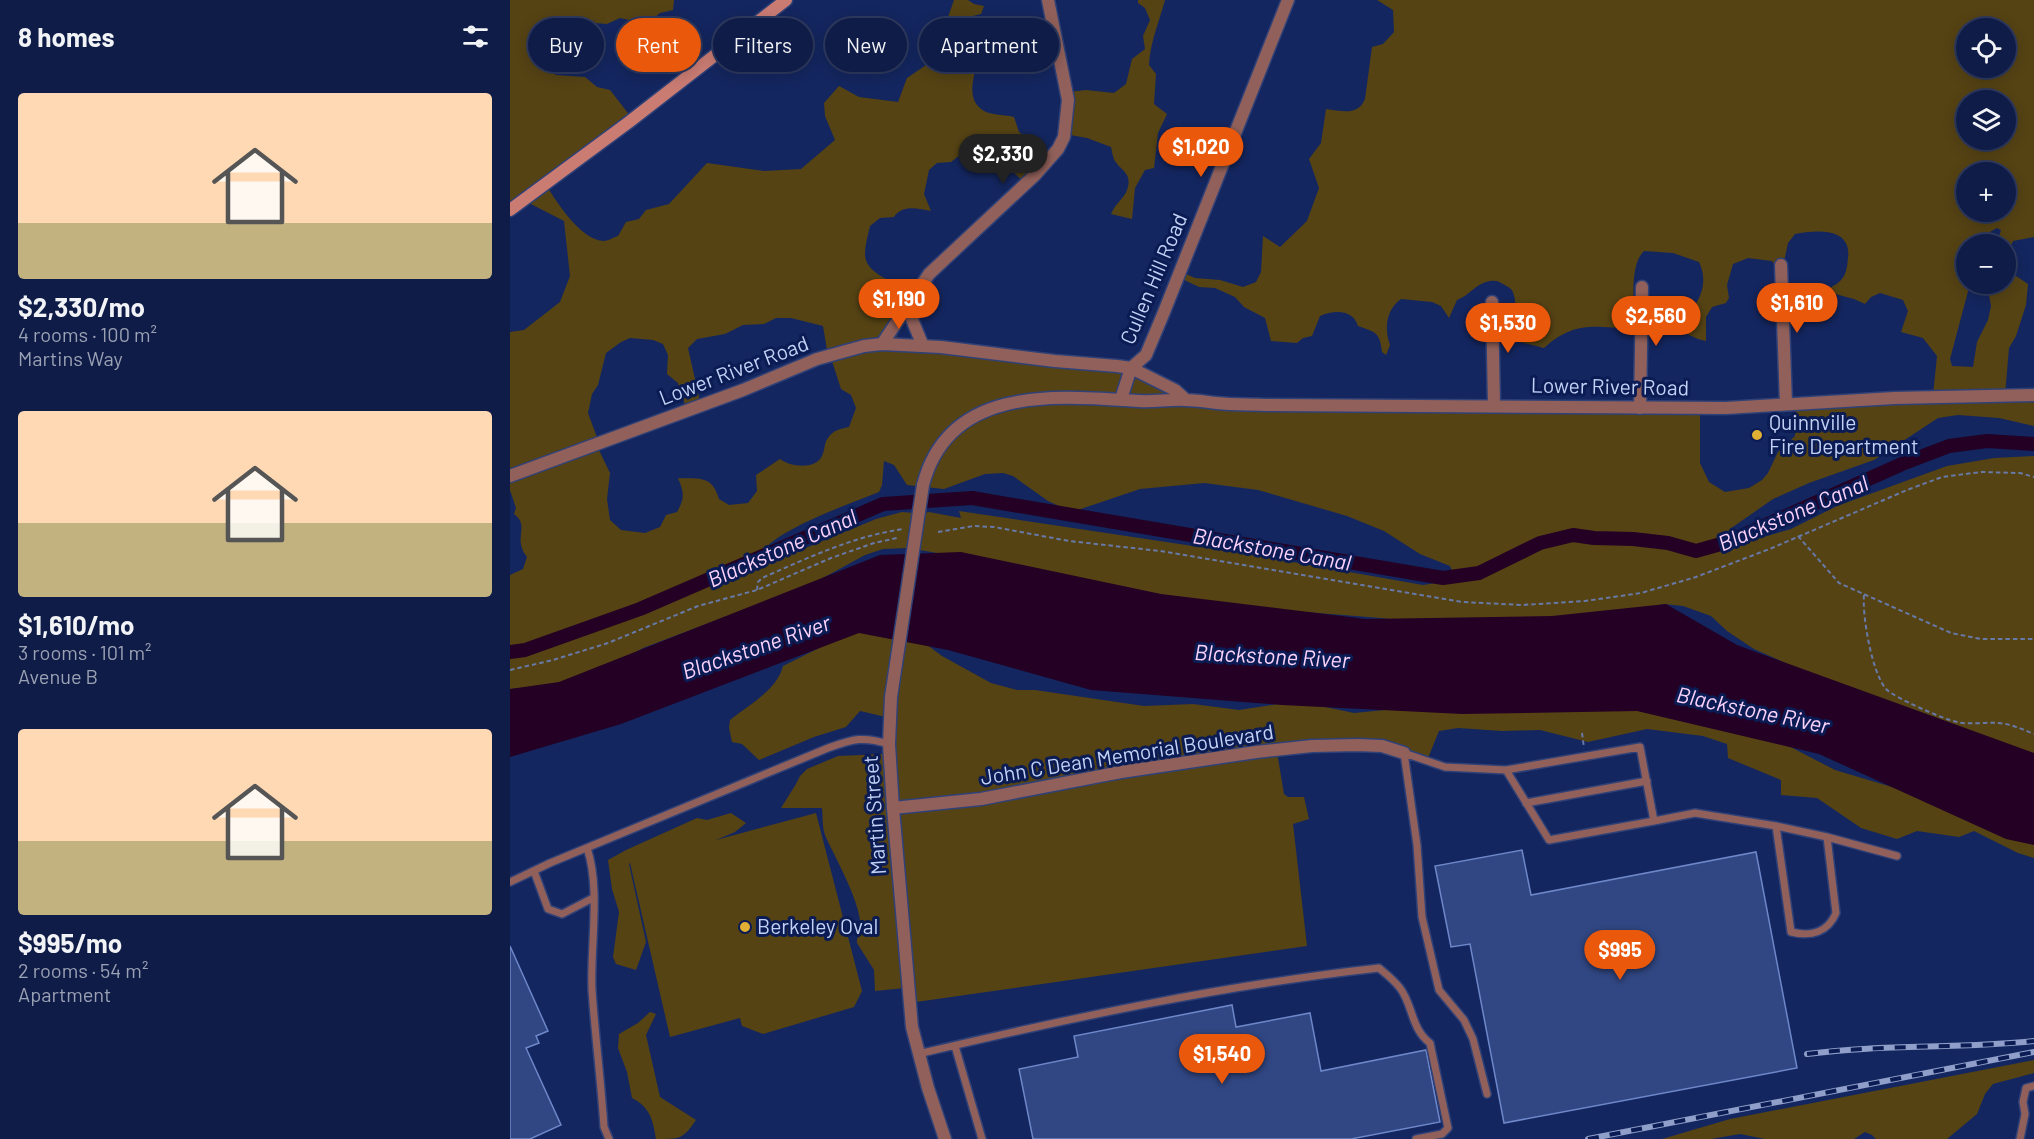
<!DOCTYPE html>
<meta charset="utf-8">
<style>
body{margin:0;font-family:Barlow,sans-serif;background:#18254e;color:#f1f3f6;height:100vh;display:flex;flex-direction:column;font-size:22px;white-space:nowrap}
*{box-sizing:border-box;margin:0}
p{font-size:20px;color:#9ba1b4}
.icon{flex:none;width:33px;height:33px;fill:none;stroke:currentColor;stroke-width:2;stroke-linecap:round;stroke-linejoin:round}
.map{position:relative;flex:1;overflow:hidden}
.side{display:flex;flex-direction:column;background:#0f1c47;width:510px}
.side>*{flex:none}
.hud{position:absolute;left:18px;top:18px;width:570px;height:54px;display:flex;gap:12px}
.buttons{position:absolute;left:1446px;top:18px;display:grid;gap:12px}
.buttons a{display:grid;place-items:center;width:60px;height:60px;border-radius:50%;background:#0f1c47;box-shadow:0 3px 15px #0003,0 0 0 2px #2f3a60;font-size:30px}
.price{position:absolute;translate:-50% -51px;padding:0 14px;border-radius:21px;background:#ea580c;color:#fff;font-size:20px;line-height:39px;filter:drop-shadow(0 2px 3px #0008)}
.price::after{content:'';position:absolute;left:50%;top:36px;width:18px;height:14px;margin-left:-9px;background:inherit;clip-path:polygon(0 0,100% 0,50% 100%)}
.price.current{background:#222;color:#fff}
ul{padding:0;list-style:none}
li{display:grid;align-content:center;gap:12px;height:318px;padding:0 18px}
li span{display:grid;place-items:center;height:186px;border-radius:6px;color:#555}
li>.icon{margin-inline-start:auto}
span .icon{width:108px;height:108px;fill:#fffc;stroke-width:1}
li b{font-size:26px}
h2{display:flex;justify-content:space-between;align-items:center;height:72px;padding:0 18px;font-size:26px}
.chip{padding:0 21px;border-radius:27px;background:#0f1c47;box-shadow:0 3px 15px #0003,0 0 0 2px #2f3a60;font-size:21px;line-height:54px}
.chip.current{background:#ea580c;color:#fff}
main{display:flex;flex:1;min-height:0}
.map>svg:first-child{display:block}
.green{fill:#554314;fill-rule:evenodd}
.water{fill:#230024}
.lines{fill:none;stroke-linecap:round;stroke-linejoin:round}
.canal{stroke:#230024;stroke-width:14}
.building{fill:#314783;stroke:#6d87c9;stroke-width:1.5}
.service-casing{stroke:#304177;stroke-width:10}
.minor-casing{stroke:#304177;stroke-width:15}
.tertiary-casing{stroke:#304177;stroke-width:15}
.secondary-casing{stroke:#304177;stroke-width:15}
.path{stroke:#6879a8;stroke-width:2;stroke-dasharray:4.5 3;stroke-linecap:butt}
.service{stroke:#91605a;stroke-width:7}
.minor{stroke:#91605a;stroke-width:12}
.tertiary{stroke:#91605a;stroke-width:12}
.secondary{stroke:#ca7c73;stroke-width:12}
.rail-casing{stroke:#8f9fc9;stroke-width:6}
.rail{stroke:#0b1b53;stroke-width:4;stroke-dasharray:11;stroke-linecap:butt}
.tertiary-bridge-casing{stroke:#304177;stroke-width:15;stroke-linecap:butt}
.tertiary-bridge{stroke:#91605a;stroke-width:12}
.poi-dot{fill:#dfb034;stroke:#0b1b53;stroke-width:2}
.labels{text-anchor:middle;stroke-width:6;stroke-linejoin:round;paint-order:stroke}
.street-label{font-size:21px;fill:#c2d1f5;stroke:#0b1b53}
.poi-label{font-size:21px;fill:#c2d1f5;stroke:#0b1b53;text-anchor:start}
.water-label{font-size:22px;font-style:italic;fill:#fcd3fb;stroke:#0b1b53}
</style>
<main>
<section class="side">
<h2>8 homes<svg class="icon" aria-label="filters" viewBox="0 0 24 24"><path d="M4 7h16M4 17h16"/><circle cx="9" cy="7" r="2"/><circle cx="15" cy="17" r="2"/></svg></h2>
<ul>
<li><span style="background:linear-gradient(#ffd9b3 70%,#c2b280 0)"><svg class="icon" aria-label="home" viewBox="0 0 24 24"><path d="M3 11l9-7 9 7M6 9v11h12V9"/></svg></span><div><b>$2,330/mo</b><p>4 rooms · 100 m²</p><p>Martins Way</p></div></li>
<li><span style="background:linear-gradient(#ffd9b3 60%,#c2b280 0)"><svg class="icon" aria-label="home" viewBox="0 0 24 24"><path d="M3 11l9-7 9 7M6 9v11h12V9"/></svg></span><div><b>$1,610/mo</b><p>3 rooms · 101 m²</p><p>Avenue B</p></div></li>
<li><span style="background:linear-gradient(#ffd9b3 60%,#c2b280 0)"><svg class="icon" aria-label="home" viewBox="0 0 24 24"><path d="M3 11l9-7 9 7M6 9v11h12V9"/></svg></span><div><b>$995/mo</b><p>2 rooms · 54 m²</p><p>Apartment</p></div></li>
</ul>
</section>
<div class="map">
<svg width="1524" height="1139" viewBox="0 0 1524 1139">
<rect width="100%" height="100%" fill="#14265f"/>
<path class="green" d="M0,0H164L163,10L150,13L137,24L110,18L97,24L60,21L48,24L40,33L35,57L39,70L46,75L75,77L87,87L100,90L121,117L36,185C47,202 70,240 94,241C98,241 104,237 108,236L116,222L129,219L136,210L159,204L197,163L254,171L291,169L325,140L315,116L314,103L329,86L349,97L388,102L397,78L419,63L434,43L439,29L437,20L444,0H458L464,4L474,6L471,14L459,17L451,35L456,48L469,56C465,74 453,101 476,112C484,115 495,115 504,117L509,132L539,153L514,182L483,154L454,152L441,162L427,163L419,170L414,194L421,211C408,209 393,204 384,217L370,218L360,226C358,235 355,245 355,255C356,275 387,283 403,291L392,314L385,344L623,375L694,403L1190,406V463L1199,482L1215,492L1239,488L1252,480L1258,473L1268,452L1285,436V403L1423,395L1427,356L1413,338L1391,332L1398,311L1393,300L1370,293L1361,297L1355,304L1344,299L1325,294L1320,288C1324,285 1328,284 1331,280C1337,273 1337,267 1338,258C1342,227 1306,230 1285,234L1278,243L1273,266L1268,269L1262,261L1238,258L1223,264L1217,285L1219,298L1216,303L1202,307L1196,317V341C1184,339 1176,332 1165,329L1170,319L1166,309L1183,308C1193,295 1197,278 1189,262L1163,253L1134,251C1119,265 1124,306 1125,326L1122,329C1085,327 1065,320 1034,348L1006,341C1004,328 1009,299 1001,289C999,287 996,286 993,284C989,281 985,280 980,281C966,283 959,296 947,300L939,318L931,306L922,302L891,299C876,310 874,328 880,345L876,355L872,352C870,332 865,332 848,326C843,309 824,310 810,316L802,336L793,338L787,343L761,341L755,318L734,307L725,297L705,288L689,287L666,276L669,271L685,278L710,280L733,287L746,282L751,272L753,236L770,247L797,221L809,188L799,159L811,143L816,109C832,111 848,116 855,99L862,47L873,44L884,32L883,10L867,0H1524V237L1503,241L1496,258V244H1487L1491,230L1487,228L1469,238L1468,244H1456V284H1460L1440,359L1442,366L1463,367L1467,342L1478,320L1481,306L1477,284H1496V259L1500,272L1518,284L1516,305L1506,336L1499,348L1495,395H1524V426L1489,418L1448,415L1428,418L1364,460L1299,483L1263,499L1220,529L1214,544L1226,545L1281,529L1327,506L1437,466L1484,458L1524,456V761L1345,694L1244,649L1217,631L1201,616L1173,606L1154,604L1106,616L930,625L871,618L631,599L439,555L398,548L373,549L355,555L300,585L133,648L86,675L38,689L10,688L0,689V575L13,569L17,557C15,554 13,552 12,548C7,535 18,524 4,514L6,508L0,490V332L14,330L50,302L60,276L54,221L15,201L0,212ZM1456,28H1496V68H1456ZM1456,100H1496V140H1456ZM1456,172H1496V212H1456ZM266,318H281L313,326L318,356L322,361L331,389L341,395L346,408L339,427C330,429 323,430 318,438C314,443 315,450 312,456C305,470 281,467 270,459L246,475L247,491L238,503L219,505L209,499C202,475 190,479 168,478C174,492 175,498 167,512L156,515L150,527L135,533L111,530L100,520L97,499L100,473L87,446L88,440L78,413L82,394L88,385L96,353L111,342L120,338L143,340L153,344L158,355L157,374L168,383L177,411L191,406L178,348L187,339L215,334L233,325L254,324ZM374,461L384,465L397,485L434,489L475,474L493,473L503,476L538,501L562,512L630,489L694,483L748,490L837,516L874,531L910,554L940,566L943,573L938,581L913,585L743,555L449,511L451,518L419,512L405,515L404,513L392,512L366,519L269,559L255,560L248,557C264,529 338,505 369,492L372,485Z
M628,0H655C649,22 640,43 639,65L646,74L644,104L657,114L648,133L644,168L635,170L625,188L622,219L601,214C605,204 615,197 617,190C623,173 611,171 605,161C603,158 602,151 601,147L577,138L549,133L553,112L551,93L576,90L604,93L616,84L622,59L635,49L633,36L640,20L635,8L628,3Z
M387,632L408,638L432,656L481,683L507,690H525L634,706L683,704L729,710L787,701L844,713L906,707L1061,697L1263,738L1325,770L1419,798L1524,837V858L1508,853L1464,831L1449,837L1407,831L1387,839L1351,828L1307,798L1271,795V780L1218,758L1217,744L1193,736L1137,729L1078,742L1030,730L992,731L948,728L929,731L918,758L897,750L767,752L774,794L778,797H794L799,819L783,824L797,946L399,1003L395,988L365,991L364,970L347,943V939C362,919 324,857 315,835C312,827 313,816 312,808H271L286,784L290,776L297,769L328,756L374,754L376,717L350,711L336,727L304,737L249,760L232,744L222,742L219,728L220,720C239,705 267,690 273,666L339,633Z
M221,813L236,823L225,832L206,840L306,813L352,991L344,1007L253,1034L232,1026L230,1018L160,1037L120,863L119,864L136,942L126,970L106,964L103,957L109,912L102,889L98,860L116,850L187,818L197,820Z
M140,1012L146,1014L136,1035L150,1097L186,1120C173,1139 171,1139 146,1139C143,1120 140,1107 122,1098L117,1072L108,1048L109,1034L128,1023Z
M1524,1060V1073L1483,1084L1475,1094L1467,1114L1437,1139H1366L1362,1135L1355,1132L1344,1139H1255L1230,1134L1201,1139H1152L1220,1119Z"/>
<path class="water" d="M451,552L651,594L856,619L1042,616L1156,604L1227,645L1524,753V845L1496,839L1309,754L1127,711L952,714L772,705L581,690L438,650L349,633L111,724L0,757V689L49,682L370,555Z"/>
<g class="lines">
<path class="canal" d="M0,652L15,650L130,609L373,504L462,498L933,578L969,573L1030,543L1063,535L1084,538L1123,539L1158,543L1186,551L1218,542L1392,464L1439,446L1477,441L1524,444"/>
</g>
<path class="building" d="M1012,850L1021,895L1246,852L1287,1068L994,1123L960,944L941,947L925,866Z
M0,946L38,1031L26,1036L29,1043L16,1048L51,1125L20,1139H0Z
M722,1005L726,1027L800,1013L811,1071L916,1050L930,1122L841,1139H523L509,1069L568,1057L564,1036Z"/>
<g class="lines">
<g class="service-casing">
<path id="service" d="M1016,803L1137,781
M1144,821L1185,813L1266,826L1317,837L1387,856
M1266,826L1281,932C1301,937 1318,932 1326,913L1317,837
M77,848C91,889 80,946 82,990C85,1035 91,1081 94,1127L99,1139
M24,871L38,909L52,914L83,898
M0,882L40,863L318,748C344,739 352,736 379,744
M445,1046L472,1139
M408,1054C560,1018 714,985 869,968C876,974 884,980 890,988C903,1005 901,1029 920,1043L938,1128L932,1134L906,1139
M977,1094L963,1039L954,1020L929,990L912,917L907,845L894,753L935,767L996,770L1039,840L1144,821L1130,747L996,770
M1510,1139L1515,1114L1513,1102L1516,1088L1524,1086"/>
</g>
<g class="minor-casing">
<path id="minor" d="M1271,265L1276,404
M982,302L984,405
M399,305L401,317L413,346
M372,344L419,274L525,175L548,149L554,137L558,100L538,0
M1130,408L1132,287
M383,808L471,799L611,772L746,752L802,746L848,745L872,746L894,753"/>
</g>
<g class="tertiary-casing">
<path id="tertiary" d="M611,399L621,368L636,355L654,312L778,0
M0,476L233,390L307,359L354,346L372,344L431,347L545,361L607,366L621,368L665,390L676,400
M413,485C439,384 548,396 629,401C645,402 660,399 675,400C686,400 697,402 707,403C724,405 741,404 758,405L1216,408L1384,398L1524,395
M381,697L379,744L383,808L402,1027L418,1088L435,1139"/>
</g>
<g class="secondary-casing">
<path id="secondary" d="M0,210L119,122L276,0"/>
</g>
<path class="path" d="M428,532L464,526L484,527L559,541L650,551L952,602L1012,605L1075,601L1131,593L1186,577L1262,548L1397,490L1432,477L1471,472L1510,473L1524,477
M1288,536L1329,583L1441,633L1471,639H1524
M247,590L248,582L252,578C298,558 343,536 394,529
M1354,595C1352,616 1362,673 1376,689C1383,697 1435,720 1447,722C1460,725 1475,722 1489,723C1501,724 1512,729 1524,734
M0,670L43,660L98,643L188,606L247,590L321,558L364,543L387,538
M1072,733L1074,748"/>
<use href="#service" class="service"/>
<use href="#minor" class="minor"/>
<use href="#tertiary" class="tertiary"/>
<use href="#secondary" class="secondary"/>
<g class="rail-casing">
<path id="rail" d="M1297,1054C1372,1044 1448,1049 1524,1041
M1078,1139L1524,1052"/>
</g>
<use href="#rail" class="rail"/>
<g class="tertiary-bridge-casing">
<path id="tertiary-bridge" d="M381,697L413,485"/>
</g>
<use href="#tertiary-bridge" class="tertiary-bridge"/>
</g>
<g class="poi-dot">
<circle cx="1247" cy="435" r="6"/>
<circle cx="235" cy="927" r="6"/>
</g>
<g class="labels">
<g class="street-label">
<text transform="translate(644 279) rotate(-67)" y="7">Cullen Hill Road</text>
<text transform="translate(224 371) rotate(-21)" y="7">Lower River Road</text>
<text transform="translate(1100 387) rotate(1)" y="7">Lower River Road</text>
<text transform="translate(617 755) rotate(-9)" y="7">John C Dean Memorial Boulevard</text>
<text transform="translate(365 815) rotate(-94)" y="7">Martin Street</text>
</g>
<g class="poi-label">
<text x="1259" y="430">Quinnville<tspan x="1259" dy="24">Fire Department</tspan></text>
<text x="247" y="934">Berkeley Oval</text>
</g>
<g class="water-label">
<text transform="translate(1283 513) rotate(-23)" y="8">Blackstone Canal</text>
<text transform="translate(272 548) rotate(-24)" y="8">Blackstone Canal</text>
<text transform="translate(762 549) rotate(10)" y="8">Blackstone Canal</text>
<text transform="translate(246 647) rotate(-19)" y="8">Blackstone River</text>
<text transform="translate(762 656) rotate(3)" y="8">Blackstone River</text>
<text transform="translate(1243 710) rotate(12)" y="8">Blackstone River</text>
</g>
</g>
</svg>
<div class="buttons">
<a><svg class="icon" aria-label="locate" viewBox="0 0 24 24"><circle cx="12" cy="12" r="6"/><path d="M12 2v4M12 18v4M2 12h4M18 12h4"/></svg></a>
<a><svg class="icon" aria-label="layers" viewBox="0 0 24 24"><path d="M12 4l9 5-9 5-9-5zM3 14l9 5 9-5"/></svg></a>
<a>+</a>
<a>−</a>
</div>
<b class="price" style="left:691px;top:178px">$1,020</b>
<b class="price current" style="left:493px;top:185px">$2,330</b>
<b class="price" style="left:389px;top:330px">$1,190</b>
<b class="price" style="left:1287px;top:334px">$1,610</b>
<b class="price" style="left:1146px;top:347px">$2,560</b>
<b class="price" style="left:998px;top:354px">$1,530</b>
<b class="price" style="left:1110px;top:981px">$995</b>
<b class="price" style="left:712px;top:1085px">$1,540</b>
<div class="hud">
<a class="chip">Buy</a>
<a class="chip current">Rent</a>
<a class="chip">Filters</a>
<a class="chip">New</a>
<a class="chip">Apartment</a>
</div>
</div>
</main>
